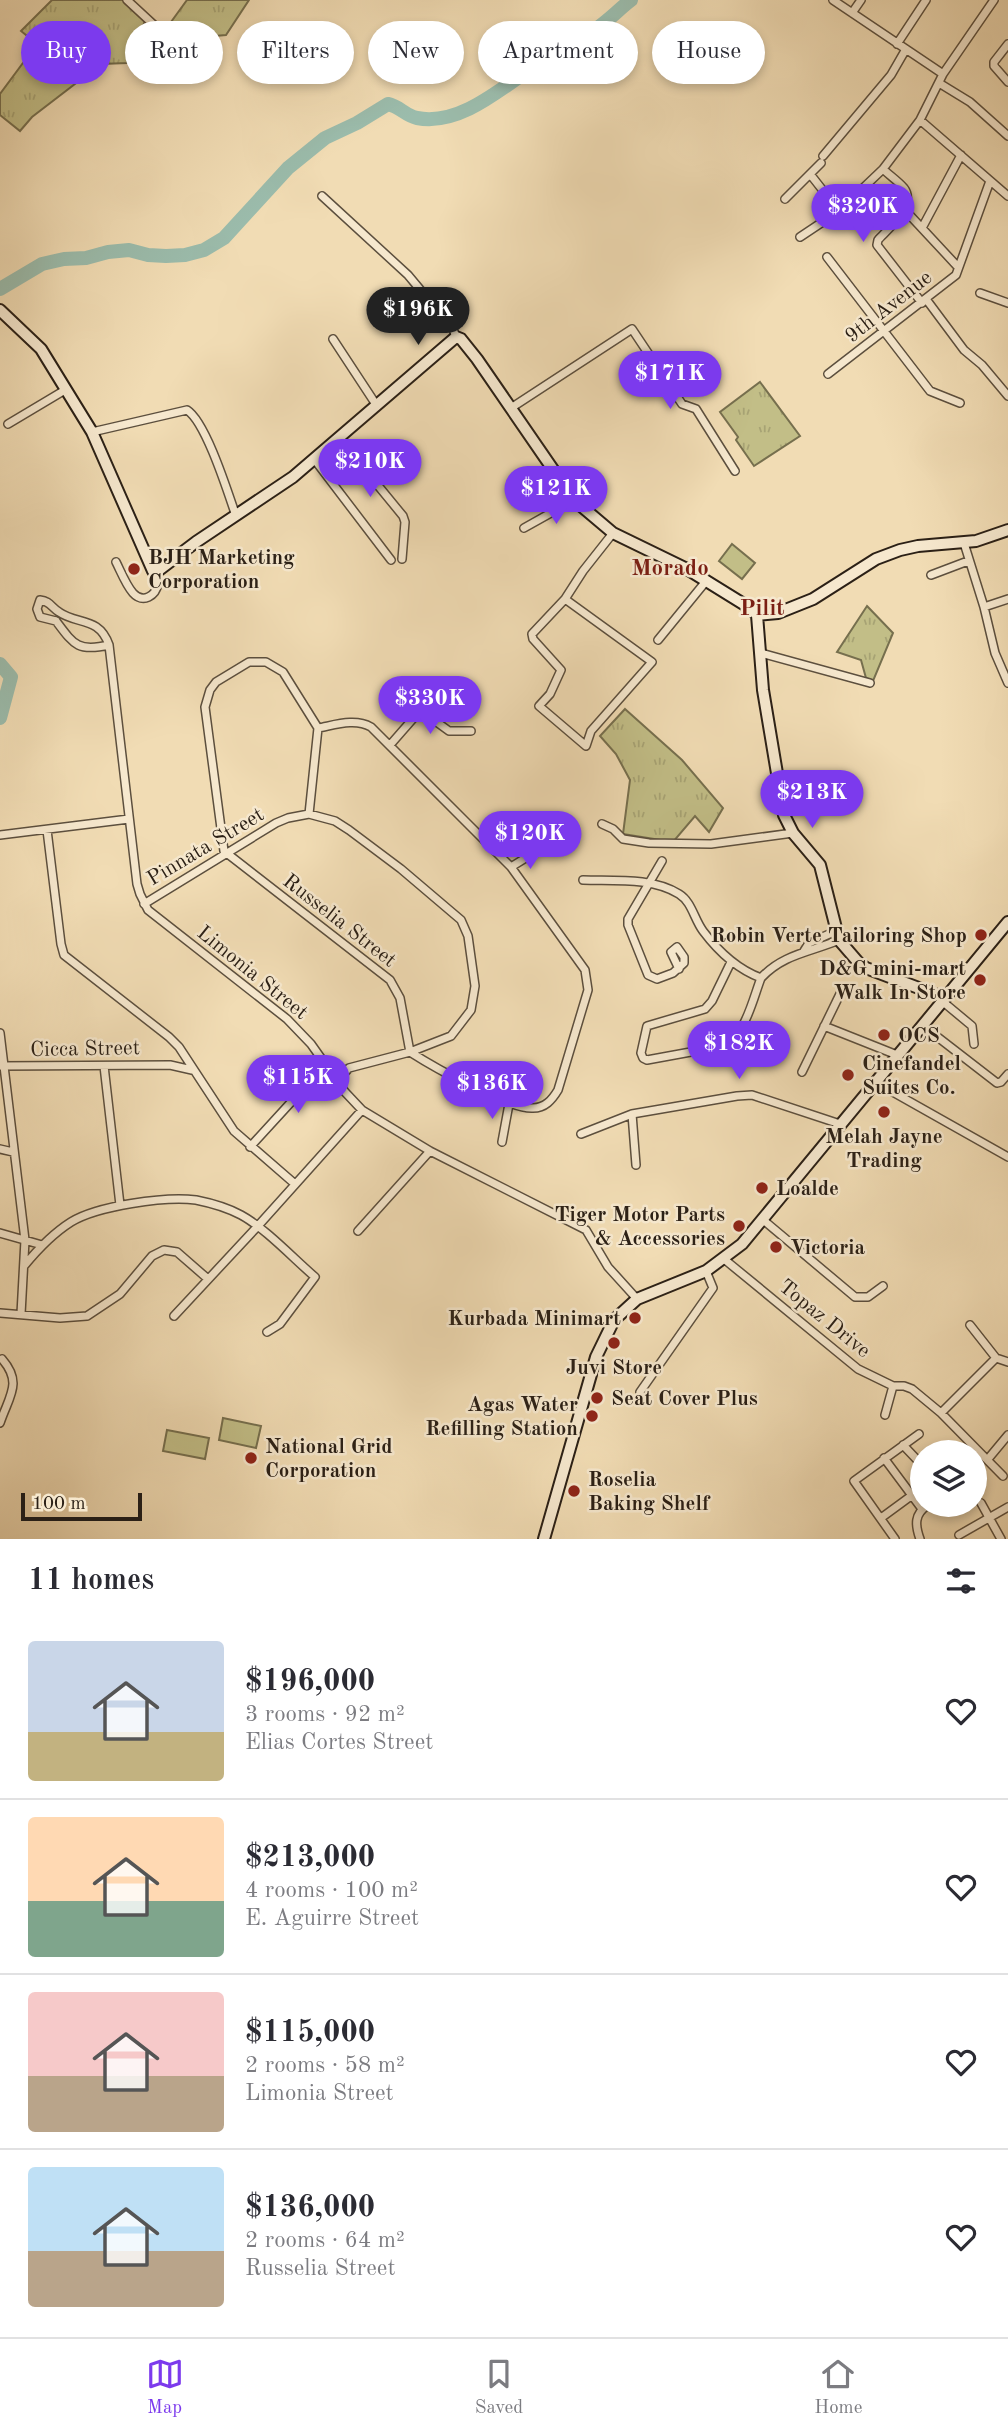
<!DOCTYPE html>
<meta charset="utf-8">
<style>
body{margin:0;font-family:"Old Standard TT",serif;background:#f2f2f3;color:#2b2b33;height:100vh;display:flex;flex-direction:column;font-size:26px;white-space:nowrap}
*{box-sizing:border-box;margin:0}
p{font-size:23px;color:#7c7c81}
.icon{flex:none;width:38px;height:38px;fill:none;stroke:currentColor;stroke-width:2;stroke-linecap:round;stroke-linejoin:round}
.map{position:relative;height:1539px;overflow:hidden}
.side{display:flex;flex-direction:column;background:#fff;flex:1}
.side>*{flex:none}
.banner{position:absolute;left:21px;top:21px;width:966px;height:63px;display:flex;gap:14px}
.tools{position:absolute;left:910px;top:1440px;display:grid;gap:14px}
.tools a{display:grid;place-items:center;width:77px;height:77px;border-radius:50%;background:#fff;box-shadow:0 4px 10px #0003;font-size:35px}
.scale{position:absolute;left:21px;bottom:18px;width:121px;box-sizing:border-box;padding-left:7px;border:4px solid #2b2016;border-top:0;font-size:19px;line-height:24px;white-space:nowrap;color:#2b2016;-webkit-text-stroke:5px #f6e8ce;paint-order:stroke}
.price{position:absolute;translate:-50% -60px;padding:0 16px;border-radius:24px;background:#7c3aed;color:#fff;font-size:23px;line-height:46px;filter:drop-shadow(0 2px 4px #0008)}
.price::after{content:'';position:absolute;left:50%;top:42px;width:21px;height:16px;margin-left:-10px;background:inherit;clip-path:polygon(0 0,100% 0,50% 100%)}
.price.selected{background:#222;color:#fff}
ul{padding:0;list-style:none}
li{display:flex;align-items:center;gap:21px;height:175px;padding:0 28px}
li+li{border-top:2px solid #e1e1e2}
li span{display:grid;place-items:center;flex:none;width:196px;height:140px;border-radius:7px;color:#555}
li>.icon{margin-inline-start:auto}
span .icon{width:84px;height:84px;fill:#fffc;stroke-width:1}
li b{font-size:30px}
h2{display:flex;justify-content:space-between;align-items:center;height:84px;padding:0 28px;font-size:30px}
.chip{padding:0 24px;border-radius:32px;background:#fff;box-shadow:0 4px 10px #0003;font-size:24px;line-height:63px}
.chip.selected{background:#7c3aed;color:#fff}
.menu{display:flex;justify-content:space-around;align-items:center;height:98px;border-top:2px solid #e1e1e2;background:#fff;font-size:19px;color:#7c7c81}
.menu a{display:grid;justify-items:center;gap:4px}
.menu .selected{color:#7c3aed}
.map>svg:first-child{display:block}
.grass{fill:url(#grass-tufts);stroke:#766f4e;stroke-width:2}
.garden{fill:#c2be87;stroke:#766f4e;stroke-width:2}
.lines{fill:none;stroke-linecap:round;stroke-linejoin:round}
.river{stroke:#9bbcac;stroke-width:14}
.street-casing{stroke:#5c4f3e;stroke-width:10}
.secondary-casing{stroke:#2b2016;stroke-width:14}
.street{stroke:#f6e8ce;stroke-width:7}
.secondary{stroke:#f6e8ce;stroke-width:10}
.poi-dot{fill:#8f2418;stroke:#f6e8ce;stroke-width:2.5}
.labels{text-anchor:middle;stroke-width:5;stroke-linejoin:round;paint-order:stroke}
.street-label{font-size:21px;fill:#2b2016;stroke:#f6e8ce}
.poi-label{font-size:21px;font-weight:bold;fill:#2b2016;stroke:#f6e8ce;text-anchor:start}
.neighbourhood-label{font-size:23px;font-weight:bold;fill:#7a1f14;stroke:#f6e8ce}
</style>
<div class="map">
<svg width="1008" height="1539" viewBox="0 0 1008 1539">
<defs>
<pattern id="grass-tufts" width="24" height="20" patternUnits="userSpaceOnUse" patternTransform="scale(1.75)"><rect width="24" height="20" fill="#c2be87"/><path d="M3 7l-1-3M5 7V3M7 7l1-3M15 17l-1-3M17 17v-4M19 17l1-3" fill="none" stroke="#a7a374"/></pattern>
</defs>
<rect width="100%" height="100%" fill="#f1dcb4"/>
<filter id="stains"><feTurbulence type="fractalNoise" baseFrequency=".00286" numOctaves="4"/><feColorMatrix values="0 0 0 0 .2 0 0 0 0 .09 0 0 0 0 .02 0 0 0 .5 -.17"/></filter>
<radialGradient id="worn" r=".72"><stop offset=".6" stop-color="#630" stop-opacity="0"/><stop offset="1" stop-color="#630" stop-opacity=".3"/></radialGradient>
<path class="grass" d="M52,0H124L145,21L127,63L101,64L32,117L20,131L0,115V94L37,44L21,31Z
M187,0H249L226,35L191,38L171,22Z
M760,382L800,436L754,466L736,440L738,437L720,412Z
M867,606L893,633L873,681L866,678L861,660L837,652Z
M625,709L682,760L723,808L709,832L695,816L673,842L623,834L630,780L616,754L600,736Z"/>
<path class="garden" d="M732,544L755,563L742,579L719,561Z
M223,1418L261,1426L256,1448L219,1440Z
M167,1430L209,1438L205,1459L163,1451Z"/>
<g class="lines">
<path class="river" d="M0,289L42,264L64,259L86,258L108,252L129,250L148,255L166,256L185,255L204,250L224,238L288,168L325,138L357,123L388,104C399,106 406,116 417,118C462,127 507,83 542,61C559,51 577,42 593,31C607,22 618,10 631,0
M0,664L11,677L0,718"/>
<g class="street-casing">
<path id="street" d="M127,0L154,25
M833,0L943,74
M852,13L861,0
M897,44L926,0
M1008,44L994,62V66L1008,82
M939,83L970,102L1008,136
M920,120L1008,196
M823,156L891,75L906,49
M883,169C889,175 898,181 904,188C917,205 888,229 878,240L877,245L922,303
M810,174L839,211
M322,196L408,275L453,329L456,337
M785,199L821,163
M904,209L958,267
M922,228L961,155
M800,237L839,211L883,169L920,120L943,74L994,0
M827,257L930,391L960,403
M980,293L1008,303
M926,299L964,350L982,365L1008,396
M333,339L377,406
M828,374L956,275L990,181
M511,408L632,329L682,404L696,409L735,471
M8,424L65,390
M92,432L187,410C206,422 228,493 236,516
M339,438L403,516L405,522L402,559
M314,459L391,560
M524,528L574,500
M964,543L984,607L995,653L1008,683
M116,562C121,572 126,585 133,593C143,604 156,596 158,583C158,579 156,575 156,571
M931,575L968,561
M565,599L652,662L591,731L586,746L539,706L550,694L561,670L533,639L532,634L565,599L583,571L613,533
M984,607L1008,599
M56,621L40,617L37,609L40,600C50,601 51,607 59,612C77,625 99,616 109,645L137,884L140,894L148,910L287,1019L311,1044L345,1092L362,1110L430,1151L586,1230L608,1267L637,1299
M56,621C74,645 78,652 109,645
M658,640L707,580
M761,653L870,683
M390,745L418,713L427,715L449,731H471
M309,814L318,728L283,672L266,662H249L216,682L210,690L205,707L224,851L390,980L400,998L410,1052C432,1066 509,1110 533,1108C545,1108 552,1100 558,1090L588,990L585,970L511,867L371,727C355,718 335,725 318,728
M602,824L613,829L623,839L649,843L711,844L793,833
M47,830L61,944L64,955L169,1037L179,1047L234,1131L295,1184
M0,835L129,819
M662,861L628,919V925L648,975L657,979L673,973L684,963V957L677,947L671,952L679,969
M511,867L532,854L538,841
M583,880C614,881 652,877 679,894C692,902 694,919 703,931C718,951 737,969 761,978C783,954 811,952 839,940
M144,904L276,823L288,818L309,814L335,821L349,830L401,869L461,920L468,936L475,986L471,1010L451,1036L410,1052L349,1068L338,1080
M804,951L809,943L836,931
M731,962L712,1001L705,1009L647,1026L641,1053L643,1058L647,1060L718,1047C745,1040 752,1001 761,978
M942,1001L972,1026L974,1044
M922,1025L997,1083L1001,1082L1008,1074
M824,1026L897,1055
M0,1033L25,1240L21,1314
M1,1066L170,1065L192,1070
M104,1066L120,1205
M802,1072L840,994
M875,1082L1008,1157
M632,1114L636,1165
M581,1134L632,1114L737,1096L752,1095L840,1124
M502,1142L509,1104
M250,1147L326,1064
M0,1149L13,1152
M762,1219L855,1297H868L883,1286
M358,1231L430,1151
M0,1233L42,1245
M724,1259L858,1369L893,1386H904L912,1389L941,1413L1003,1476
M24,1266C38,1249 52,1234 71,1222C97,1206 165,1196 196,1200C211,1203 228,1208 241,1215C265,1228 294,1259 315,1277L280,1324L267,1332
M0,1313L60,1318L87,1316L120,1294L152,1256L164,1250L177,1252L208,1279
M174,1316L257,1227L362,1110
M970,1325L996,1358L1008,1362
M640,1392L713,1288L706,1271
M941,1413L996,1358
M885,1415L893,1386
M0,1423C9,1396 23,1383 2,1359
M903,1445L922,1465
M884,1458L922,1509
M988,1459L1008,1435
M981,1503L1001,1539
M881,1518L911,1496
M959,1535L1008,1507
M895,1539L854,1481L919,1434
M920,1539C915,1525 914,1514 928,1505"/>
</g>
<g class="secondary-casing">
<path id="secondary" d="M0,310L41,349L92,432L153,571L159,570L196,542L293,477L456,337L461,339L477,359L574,500L613,533L687,569L750,608L757,615L778,613L813,599L876,559L900,550L918,546L976,541L1008,530
M757,615L763,690L784,815L793,833L820,865L839,940L858,962L866,968L945,998
M544,1539L596,1357L614,1320L637,1299L706,1271L742,1244L1008,922"/>
</g>
<use href="#street" class="street"/>
<use href="#secondary" class="secondary"/>
</g>
<g class="poi-dot">
<circle cx="134" cy="569" r="7"/>
<circle cx="981" cy="935" r="7"/>
<circle cx="980" cy="980" r="7"/>
<circle cx="884" cy="1035" r="7"/>
<circle cx="848" cy="1075" r="7"/>
<circle cx="884" cy="1112" r="7"/>
<circle cx="762" cy="1188" r="7"/>
<circle cx="739" cy="1226" r="7"/>
<circle cx="776" cy="1247" r="7"/>
<circle cx="635" cy="1318" r="7"/>
<circle cx="614" cy="1343" r="7"/>
<circle cx="597" cy="1398" r="7"/>
<circle cx="592" cy="1416" r="7"/>
<circle cx="251" cy="1458" r="7"/>
<circle cx="574" cy="1491" r="7"/>
</g>
<g class="labels">
<g class="street-label">
<text transform="translate(888 306) rotate(-38)" y="7">9th Avenue</text>
<text transform="translate(205 846) rotate(-31)" y="7">Pinnata Street</text>
<text transform="translate(340 920) rotate(38)" y="7">Russelia Street</text>
<text transform="translate(253 972) rotate(39)" y="7">Limonia Street</text>
<text transform="translate(85 1048) rotate(-1)" y="7">Cicca Street</text>
<text transform="translate(825 1318) rotate(39)" y="7">Topaz Drive</text>
</g>
<g class="poi-label">
<text x="148" y="564">BJH Marketing<tspan x="148" dy="24">Corporation</tspan></text>
<text x="967" y="942" text-anchor="end">Robin Verte Tailoring Shop</text>
<text x="966" y="975" text-anchor="end">D&amp;G mini-mart<tspan x="966" dy="24">Walk In Store</tspan></text>
<text x="898" y="1042">OCS</text>
<text x="862" y="1070">Cinefandel<tspan x="862" dy="24">Suites Co.</tspan></text>
<text x="884" y="1143" text-anchor="middle">Melah Jayne<tspan x="884" dy="24">Trading</tspan></text>
<text x="776" y="1195">Loalde</text>
<text x="725" y="1221" text-anchor="end">Tiger Motor Parts<tspan x="725" dy="24">&amp; Accessories</tspan></text>
<text x="790" y="1254">Victoria</text>
<text x="621" y="1325" text-anchor="end">Kurbada Minimart</text>
<text x="614" y="1374" text-anchor="middle">Juvi Store</text>
<text x="611" y="1405">Seat Cover Plus</text>
<text x="578" y="1411" text-anchor="end">Agas Water<tspan x="578" dy="24">Refilling Station</tspan></text>
<text x="265" y="1453">National Grid<tspan x="265" dy="24">Corporation</tspan></text>
<text x="588" y="1486">Roselia<tspan x="588" dy="24">Baking Shelf</tspan></text>
</g>
<g class="neighbourhood-label">
<text x="670" y="575">Morado</text>
<text x="762" y="615">Pilit</text>
</g>
</g>
<rect width="100%" height="100%" filter="url(#stains)"/>
<rect width="100%" height="100%" fill="url(#worn)"/>
</svg>
<div class="tools">
<a><svg class="icon" aria-label="layers" viewBox="0 0 24 24"><path d="M12 4l9 5-9 5-9-5zM3 14l9 5 9-5"/></svg></a>
</div>
<div class="scale">100 m</div>
<b class="price" style="left:863px;top:244px">$320K</b>
<b class="price selected" style="left:418px;top:347px">$196K</b>
<b class="price" style="left:670px;top:411px">$171K</b>
<b class="price" style="left:370px;top:499px">$210K</b>
<b class="price" style="left:556px;top:526px">$121K</b>
<b class="price" style="left:430px;top:736px">$330K</b>
<b class="price" style="left:812px;top:830px">$213K</b>
<b class="price" style="left:530px;top:871px">$120K</b>
<b class="price" style="left:739px;top:1081px">$182K</b>
<b class="price" style="left:298px;top:1115px">$115K</b>
<b class="price" style="left:492px;top:1121px">$136K</b>
<div class="banner">
<a class="chip selected">Buy</a>
<a class="chip">Rent</a>
<a class="chip">Filters</a>
<a class="chip">New</a>
<a class="chip">Apartment</a>
<a class="chip">House</a>
</div>
</div>
<section class="side">
<h2>11 homes<svg class="icon" aria-label="filters" viewBox="0 0 24 24"><path d="M4 7h16M4 17h16"/><circle cx="9" cy="7" r="2"/><circle cx="15" cy="17" r="2"/></svg></h2>
<ul>
<li><span style="background:linear-gradient(#c9d6e8 65%,#c2b280 0)"><svg class="icon" aria-label="home" viewBox="0 0 24 24"><path d="M3 11l9-7 9 7M6 9v11h12V9"/></svg></span><div><b>$196,000</b><p>3 rooms · 92 m²</p><p>Elias Cortes Street</p></div><svg class="icon" aria-label="heart" viewBox="0 0 24 24"><path d="M12 20l-8-8c-3-5 5-10 8-4 3-6 11-1 8 4z"/></svg></li>
<li><span style="background:linear-gradient(#ffd9b3 60%,#7fa58c 0)"><svg class="icon" aria-label="home" viewBox="0 0 24 24"><path d="M3 11l9-7 9 7M6 9v11h12V9"/></svg></span><div><b>$213,000</b><p>4 rooms · 100 m²</p><p>E. Aguirre Street</p></div><svg class="icon" aria-label="heart" viewBox="0 0 24 24"><path d="M12 20l-8-8c-3-5 5-10 8-4 3-6 11-1 8 4z"/></svg></li>
<li><span style="background:linear-gradient(#f6c9c9 60%,#b9a48a 0)"><svg class="icon" aria-label="home" viewBox="0 0 24 24"><path d="M3 11l9-7 9 7M6 9v11h12V9"/></svg></span><div><b>$115,000</b><p>2 rooms · 58 m²</p><p>Limonia Street</p></div><svg class="icon" aria-label="heart" viewBox="0 0 24 24"><path d="M12 20l-8-8c-3-5 5-10 8-4 3-6 11-1 8 4z"/></svg></li>
<li><span style="background:linear-gradient(#bfe0f5 60%,#b9a48a 0)"><svg class="icon" aria-label="home" viewBox="0 0 24 24"><path d="M3 11l9-7 9 7M6 9v11h12V9"/></svg></span><div><b>$136,000</b><p>2 rooms · 64 m²</p><p>Russelia Street</p></div><svg class="icon" aria-label="heart" viewBox="0 0 24 24"><path d="M12 20l-8-8c-3-5 5-10 8-4 3-6 11-1 8 4z"/></svg></li>
</ul>
</section>
<nav class="menu">
<a class="selected"><svg class="icon" aria-label="map" viewBox="0 0 24 24"><path d="M3 6l6-2 6 2 6-2v14l-6 2-6-2-6 2zM9 4v14M15 6v14"/></svg>Map</a>
<a><svg class="icon" aria-label="saved" viewBox="0 0 24 24"><path d="M7 4h10v16l-5-4-5 4z"/></svg>Saved</a>
<a><svg class="icon" aria-label="home" viewBox="0 0 24 24"><path d="M3 11l9-7 9 7M6 9v11h12V9"/></svg>Home</a>
</nav>
